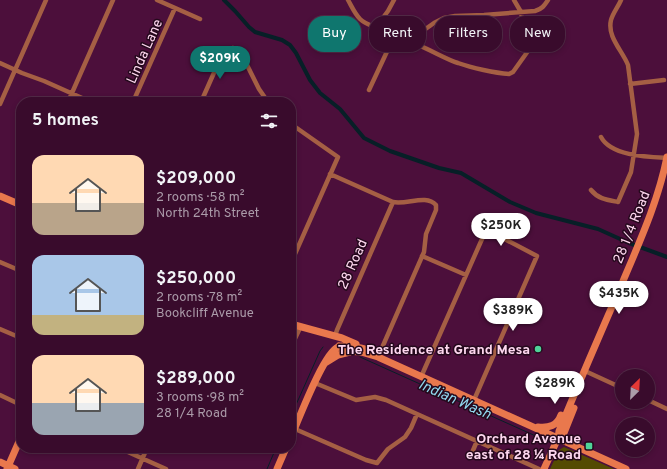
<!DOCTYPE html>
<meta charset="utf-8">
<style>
body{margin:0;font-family:Overpass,sans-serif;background:#401434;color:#f1f3f6;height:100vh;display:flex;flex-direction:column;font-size:15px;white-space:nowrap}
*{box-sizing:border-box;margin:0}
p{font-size:13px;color:#ab9ba9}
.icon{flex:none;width:22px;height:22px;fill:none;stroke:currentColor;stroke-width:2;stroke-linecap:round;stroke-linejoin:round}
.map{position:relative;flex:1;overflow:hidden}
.panel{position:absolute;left:16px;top:97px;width:280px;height:356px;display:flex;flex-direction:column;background:#390b2c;border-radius:16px;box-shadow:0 2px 6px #0003,0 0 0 1px #532b48}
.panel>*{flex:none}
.top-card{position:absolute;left:308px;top:16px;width:299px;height:36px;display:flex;gap:8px}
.needle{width:26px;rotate:24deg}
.buttons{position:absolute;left:615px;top:369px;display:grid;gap:8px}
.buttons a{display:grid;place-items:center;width:40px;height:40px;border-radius:50%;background:#390b2c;box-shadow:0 2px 6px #0003,0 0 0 1px #532b48;font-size:20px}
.price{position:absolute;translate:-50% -34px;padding:0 9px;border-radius:14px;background:#fff;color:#222;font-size:13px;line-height:26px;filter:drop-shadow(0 1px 2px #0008)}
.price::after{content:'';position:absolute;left:50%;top:24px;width:12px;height:9px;margin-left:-6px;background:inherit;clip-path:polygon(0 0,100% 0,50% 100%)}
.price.active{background:#0f766e;color:#fff}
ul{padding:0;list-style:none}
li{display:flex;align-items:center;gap:12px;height:100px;padding:0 16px}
li span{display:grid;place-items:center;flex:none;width:112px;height:80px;border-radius:12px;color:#555}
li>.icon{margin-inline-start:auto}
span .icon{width:48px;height:48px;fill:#fffc;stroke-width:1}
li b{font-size:17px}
h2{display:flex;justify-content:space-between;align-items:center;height:48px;padding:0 16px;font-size:17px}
.pill{padding:0 14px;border-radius:16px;background:#390b2c;box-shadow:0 2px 6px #0003,0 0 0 1px #532b48;font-size:14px;line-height:36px}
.pill.active{background:#0f766e;color:#fff}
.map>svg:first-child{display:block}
.green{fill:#544b02}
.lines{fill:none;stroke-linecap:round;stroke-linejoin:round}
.stream{stroke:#071f27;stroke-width:1}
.canal{stroke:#071f27;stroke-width:4}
.street{stroke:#a55f44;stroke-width:4.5}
.secondary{stroke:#e9784d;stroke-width:7}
.poi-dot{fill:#4fd399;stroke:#24091c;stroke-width:1.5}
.labels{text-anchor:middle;stroke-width:3;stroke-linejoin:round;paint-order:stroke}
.street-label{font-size:14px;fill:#fed7ef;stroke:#24091c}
.poi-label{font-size:14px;font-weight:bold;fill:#fed7ef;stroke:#24091c;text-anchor:end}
.water-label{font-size:15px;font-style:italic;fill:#91d7ee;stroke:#24091c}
</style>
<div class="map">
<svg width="667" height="469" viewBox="0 0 667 469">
<rect width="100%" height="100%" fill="#4c0f3b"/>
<path class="green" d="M564,447L614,469H550L559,450Z"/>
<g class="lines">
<path class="stream" d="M360,357L549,442
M291,416L320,351L323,347
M267,469L276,448"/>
<path class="canal" d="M224,0L235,11L249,27L255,32L282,40L290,45L296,53L310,80L320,93L340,109L364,138L390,151L439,168L461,173L510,202L536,213L598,229L629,243L667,257"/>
<path class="street" d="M157,0L200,19
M348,0C352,7 355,14 360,19C369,28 386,27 391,40C408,35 441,58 458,63C472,68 495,73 509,74L513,72L528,51L521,12L514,0
M376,27L388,11L394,0
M407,42L434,23L444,18L455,16L484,15L535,11C542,9 544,6 548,0
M0,63L22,73L44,81L91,102
M630,84L664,80
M369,90L391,43V40
M68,102L113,0
M133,102L175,8
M201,102L221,57L227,50L233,48L241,53L259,89L268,102
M0,104L46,0
M291,124L338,157L291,263
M601,137C611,156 648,157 667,158
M330,174L393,202C407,205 426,194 436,205V210L426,234L424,252L378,357
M591,190C598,199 608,200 618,202L631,172L637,134L628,65C622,50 607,37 611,20C613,13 618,7 621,0
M422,256L466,275
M0,262L21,271
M0,329L21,338
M335,336L337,330L393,202
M291,347L300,328
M585,371L622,388
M421,377L486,230
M315,383L356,400L375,397L386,400L539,469
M0,395L21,405
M474,400L537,256L474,223
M648,400L667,409
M295,429L366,460L377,463L388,449L405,437L411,428L417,414
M119,448L166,469
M267,448L273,451
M471,455L477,441
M138,469L147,448"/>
<path class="secondary" d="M0,196L21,205
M291,324L342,338L356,344
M339,346L345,351L361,352L378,357L626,469
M325,363L338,355L350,352
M538,427C549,428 557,426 561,415
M291,437C299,419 323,354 338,347C346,344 356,347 365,349
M558,438L559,431C579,383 600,334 621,286C639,243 658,202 667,157
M0,462L15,469
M7,469L21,437
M277,469L286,448
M544,469L558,438L564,433L574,408"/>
</g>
<g class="poi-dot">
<circle cx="538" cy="349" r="4"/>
<rect x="585" y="442" width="8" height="8" rx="2"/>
</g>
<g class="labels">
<g class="street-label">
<text transform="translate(144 51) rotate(-66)" y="5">Linda Lane</text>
<text transform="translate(631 227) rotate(-68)" y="5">28 1/4 Road</text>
<text transform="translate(352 264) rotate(-66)" y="5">28 Road</text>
</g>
<g class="poi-label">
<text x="530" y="354">The Residence at Grand Mesa</text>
<text x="581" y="443">Orchard Avenue<tspan x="581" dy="16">east of 28 ¼ Road</tspan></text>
</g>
<g class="water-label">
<text transform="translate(455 399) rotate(24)" y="5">Indian Wash</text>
</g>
</g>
</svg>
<div class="buttons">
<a><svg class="needle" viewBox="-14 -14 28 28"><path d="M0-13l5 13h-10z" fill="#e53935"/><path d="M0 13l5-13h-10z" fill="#ab9ba9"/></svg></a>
<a><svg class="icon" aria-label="layers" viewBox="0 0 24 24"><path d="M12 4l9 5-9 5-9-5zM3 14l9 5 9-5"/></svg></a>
</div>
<b class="price active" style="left:220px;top:80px">$209K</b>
<b class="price" style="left:501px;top:247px">$250K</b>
<b class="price" style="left:619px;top:315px">$435K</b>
<b class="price" style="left:513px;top:332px">$389K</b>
<b class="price" style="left:555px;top:405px">$289K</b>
<div class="top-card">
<a class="pill active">Buy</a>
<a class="pill">Rent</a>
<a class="pill">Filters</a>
<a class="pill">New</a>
</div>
<section class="panel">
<h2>5 homes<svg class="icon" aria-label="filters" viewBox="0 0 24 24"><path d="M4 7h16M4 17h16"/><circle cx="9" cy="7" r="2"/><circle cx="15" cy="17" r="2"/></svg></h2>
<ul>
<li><span style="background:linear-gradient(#ffd9b3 60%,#b9a48a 0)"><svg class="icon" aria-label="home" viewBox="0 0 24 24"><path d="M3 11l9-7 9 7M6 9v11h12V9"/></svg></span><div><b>$209,000</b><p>2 rooms · 58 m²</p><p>North 24th Street</p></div></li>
<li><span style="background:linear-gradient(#a9c7e8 75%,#c2b280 0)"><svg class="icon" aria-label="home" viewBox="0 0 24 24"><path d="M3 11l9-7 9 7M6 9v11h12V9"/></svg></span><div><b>$250,000</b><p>2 rooms · 78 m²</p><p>Bookcliff Avenue</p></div></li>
<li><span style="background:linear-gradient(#ffd9b3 60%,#9aa5b1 0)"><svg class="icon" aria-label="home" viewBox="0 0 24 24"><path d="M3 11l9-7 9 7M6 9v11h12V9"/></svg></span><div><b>$289,000</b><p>3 rooms · 98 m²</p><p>28 1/4 Road</p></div></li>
</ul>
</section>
</div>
